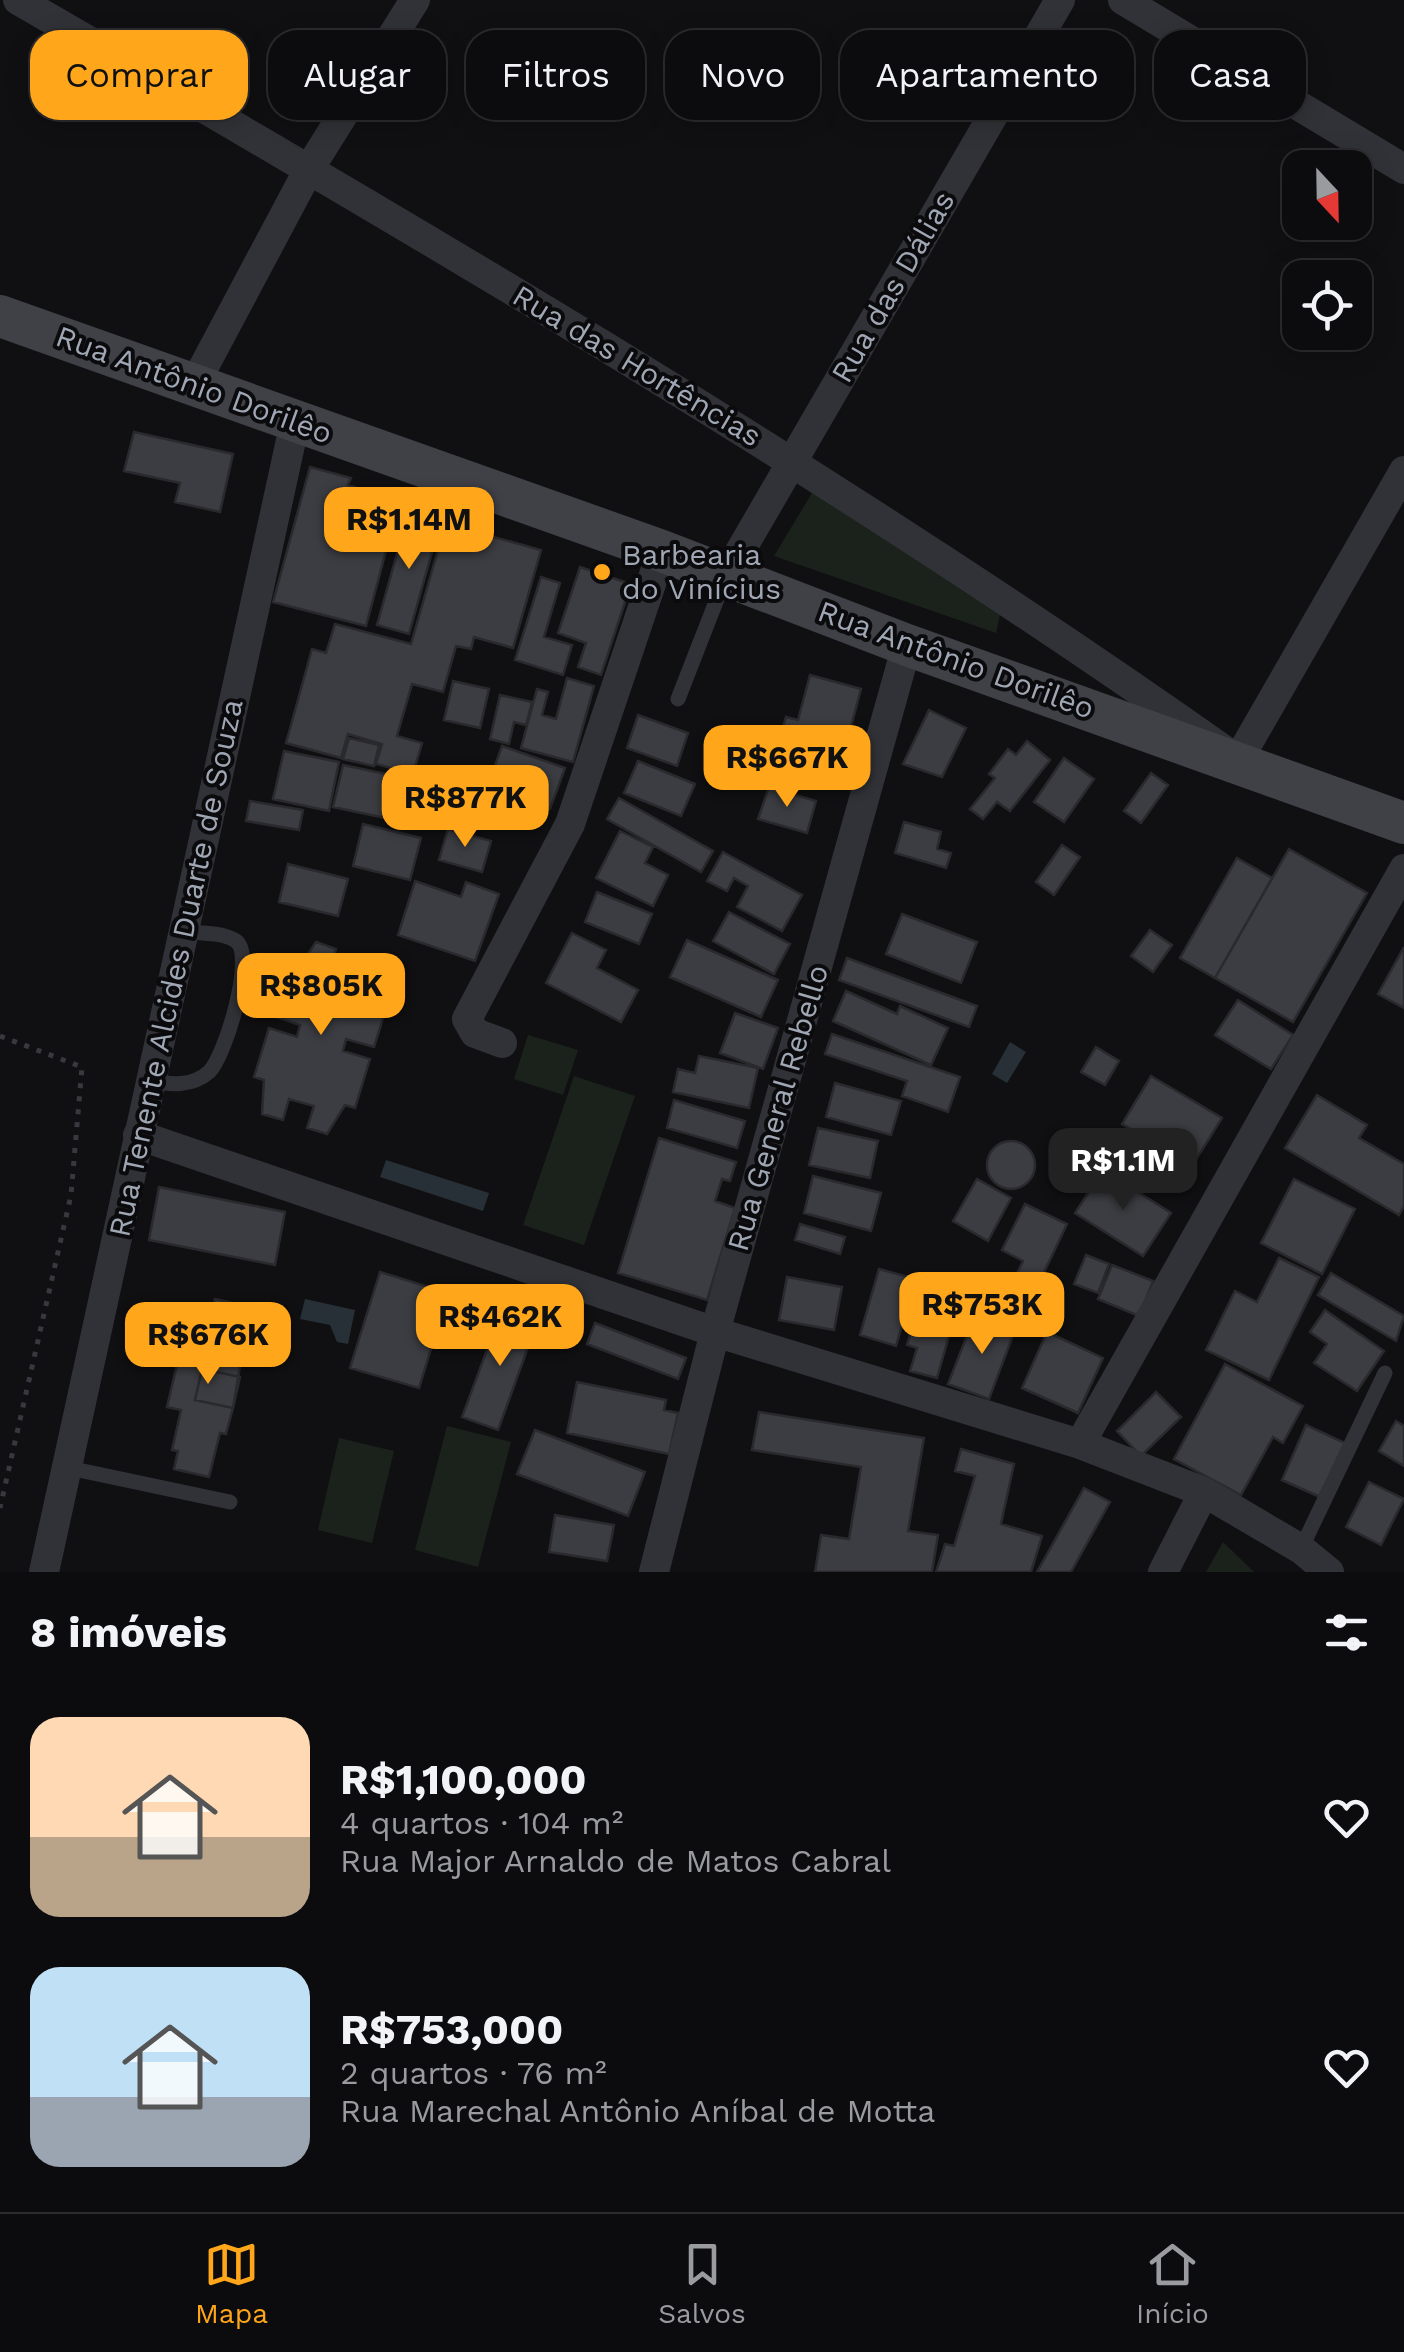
<!DOCTYPE html>
<html lang="pt">
<meta charset="utf-8">
<style>
body{margin:0;font-family:"Work Sans",sans-serif;background:#151517;color:#f1f3f6;height:100vh;display:flex;flex-direction:column;font-size:38px;white-space:nowrap}
*{box-sizing:border-box;margin:0}
p{font-size:32px;color:#9a9b9e}
.icon{flex:none;width:55px;height:55px;fill:none;stroke:currentColor;stroke-width:2;stroke-linecap:round;stroke-linejoin:round}
.map{position:relative;height:1572px;overflow:hidden}
.drawer{display:flex;flex-direction:column;background:#0c0c0e;flex:1}
.drawer>*{flex:none}
.banner{position:absolute;left:30px;top:30px;width:1345px;height:90px;display:flex;gap:20px}
.needle{width:65px;rotate:158deg}
.buttons{position:absolute;left:1282px;top:150px;display:grid;gap:20px}
.buttons a{display:grid;place-items:center;width:90px;height:90px;border-radius:20px;background:#0c0c0e;box-shadow:0 5px 25px #0003,0 0 0 2px #2c2c2e;font-size:50px}
.price{position:absolute;translate:-50% -85px;padding:0 22px;border-radius:20px;background:#ffa61b;color:#111;font-size:32px;line-height:65px;filter:drop-shadow(0 2px 5px #0008)}
.price::after{content:'';position:absolute;left:50%;top:60px;width:30px;height:22px;margin-left:-15px;background:inherit;clip-path:polygon(0 0,100% 0,50% 100%)}
.price.on{background:#222;color:#fff}
ul{padding:0;list-style:none}
li{display:flex;align-items:center;gap:30px;height:250px;padding:0 30px}
li span{display:grid;place-items:center;flex:none;width:280px;height:200px;border-radius:30px;color:#555}
li>.icon{margin-inline-start:auto}
span .icon{width:120px;height:120px;fill:#fffc;stroke-width:1}
li b{font-size:42px}
h2{display:flex;justify-content:space-between;align-items:center;height:120px;padding:0 30px;font-size:42px}
.tag{padding:0 35px;border-radius:30px;background:#0c0c0e;box-shadow:0 5px 25px #0003,0 0 0 2px #2c2c2e;font-size:35px;line-height:90px}
.tag.on{background:#ffa61b;color:#111}
.dock{display:flex;justify-content:space-around;align-items:center;height:140px;border-top:2px solid #2c2c2e;background:#0c0c0e;font-size:28px;color:#9a9b9e}
.dock a{display:grid;justify-items:center;gap:5px}
.dock .on{color:#ffa61b}
.map>svg:first-child{display:block}
.green{fill:#1a221b}
.water{fill:#263036}
.building{fill:#3c3d42;stroke:#2a2a2e;stroke-width:2.5}
.lines{fill:none;stroke-linecap:round;stroke-linejoin:round}
.path{stroke:#37393e;stroke-width:5;stroke-dasharray:5 8;stroke-linecap:butt}
.lane{stroke:#313237;stroke-width:15}
.street{stroke:#313237;stroke-width:30}
.secondary{stroke:#3f4147;stroke-width:42}
.poi-dot{fill:#ffa61b;stroke:#0b0b0d;stroke-width:4}
.labels{text-anchor:middle;stroke-width:8;stroke-linejoin:round;paint-order:stroke}
.street-label{font-size:30px;fill:#a0a7b4;stroke:#0b0b0d}
.poi-label{font-size:30px;fill:#a0a7b4;stroke:#0b0b0d;text-anchor:start}
</style>
<div class="map">
<svg width="1404" height="1572" viewBox="0 0 1404 1572">
<rect width="100%" height="100%" fill="#101012"/>
<path class="green" d="M815,488L1003,601L996,633L774,556Z
M528,1035L578,1050L563,1095L514,1079Z
M574,1076L635,1096L584,1245L523,1225Z
M447,1426L511,1442L478,1567L415,1550Z
M339,1438L394,1451L372,1543L318,1530Z
M1223,1542L1254,1572H1206Z"/>
<path class="water" d="M1010,1042L1026,1052L1007,1083L992,1074Z
M386,1160L489,1193L483,1211L380,1177Z
M305,1299L355,1310L348,1344L337,1342L330,1325L300,1319Z"/>
<path class="building" d="M134,432L233,454L220,512L175,502L180,483L124,471Z
M310,467L351,478L348,485L399,502L366,626L273,602Z
M409,511L441,520L409,634L377,625Z
M472,531L541,550L513,648L474,637L471,649L456,646L443,692L412,684L397,736L422,743L413,774L376,764L382,744L348,734L341,758L286,743L312,649L326,653L335,624L411,644L440,543L467,550Z
M580,567L631,584L601,675L578,667L586,643L558,633Z
M541,577L560,583L544,637L572,645L563,675L515,660Z
M810,675L861,689L848,738L821,730L814,755L778,745L786,717L798,720Z
M567,678L594,686L573,762L521,748L537,689L548,692L542,715L556,719Z
M453,681L489,689L480,728L444,720Z
M500,695L532,702L526,725L514,722L509,744L490,739Z
M929,710L966,728L942,777L903,764Z
M638,715L688,733L677,766L627,748Z
M349,738L379,745L374,766L343,759Z
M1027,741L1050,760L1010,811L997,802L983,819L970,809L995,778L989,774L1008,749L1016,755Z
M502,746L565,768L550,809L487,788Z
M284,751L339,762L329,811L273,799Z
M1064,758L1094,779L1064,822L1034,802Z
M638,761L695,784L681,816L624,793Z
M343,765L400,777L390,819L333,807Z
M1151,773L1168,785L1141,823L1124,811Z
M769,787L816,801L807,833L758,819Z
M619,798L713,851L701,872L607,819Z
M250,801L303,810L299,830L246,821Z
M904,822L941,832L937,849L951,853L946,868L895,853Z
M363,824L421,838L410,880L353,866Z
M448,829L491,841L482,872L439,860Z
M620,831L653,847L645,863L668,875L653,906L596,878Z
M1062,845L1080,857L1054,895L1036,882Z
M1289,849L1367,893L1293,1022L1215,978Z
M723,852L802,895L782,931L737,907L748,886L734,878L727,891L707,881Z
M1237,858L1272,878L1215,978L1180,958Z
M288,864L348,879L338,916L279,902Z
M415,881L461,897L466,882L499,894L475,961L398,935Z
M597,892L652,914L639,944L585,922Z
M729,912L790,944L774,974L713,941Z
M902,914L977,942L961,983L886,954Z
M1150,930L1172,945L1153,972L1131,956Z
M572,933L606,950L597,968L638,990L621,1022L546,983Z
M687,940L778,980L761,1017L670,977Z
M316,942L336,949L330,970L354,977L361,956L381,962L379,996L389,999L374,1047L346,1039L343,1051L370,1059L355,1108L345,1105L327,1134L307,1128L314,1106L289,1099L283,1120L262,1114L264,1080L254,1077L269,1028L297,1037L300,1025L273,1016L288,968L297,971Z
M1404,947V1008L1378,994Z
M847,958L977,1006L969,1027L839,980Z
M846,991L897,1014L900,1006L948,1028L931,1065L833,1021Z
M1238,1000L1293,1035L1271,1069L1215,1035Z
M735,1013L778,1028L763,1069L720,1053Z
M832,1034L960,1077L948,1112L902,1096L907,1081L825,1054Z
M1096,1047L1119,1061L1105,1085L1081,1072Z
M699,1056L758,1068L749,1108L673,1092L678,1069L695,1073Z
M1151,1076L1222,1118L1192,1166L1122,1124Z
M835,1083L901,1101L891,1135L826,1117Z
M1317,1095L1367,1125L1359,1138L1404,1164V1206L1399,1215L1285,1148Z
M674,1100L745,1121L737,1148L667,1128Z
M818,1128L878,1141L870,1178L809,1165Z
M659,1138L736,1162L730,1181L722,1179L715,1201L735,1208L707,1300L618,1273Z
M987 1165a24 24 0 1 1 48 0a24 24 0 1 1-48 0Z
M1103,1170L1171,1213L1143,1256L1075,1213Z
M813,1176L881,1193L871,1231L804,1213Z
M977,1179L1011,1198L988,1241L953,1221Z
M1294,1179L1355,1209L1322,1274L1261,1243Z
M159,1187L285,1212L275,1265L149,1240Z
M1025,1204L1067,1224L1029,1304L1007,1293L1023,1261L1002,1250Z
M800,1224L845,1237L840,1254L795,1240Z
M1086,1255L1109,1264L1098,1293L1074,1284Z
M1279,1258L1319,1277L1269,1380L1206,1350L1235,1291L1257,1302Z
M1112,1265L1153,1281L1139,1316L1098,1299Z
M879,1269L916,1279L896,1346L860,1335Z
M380,1272L448,1293L419,1388L350,1368Z
M1331,1273L1404,1316L1396,1341L1318,1295Z
M787,1277L842,1287L834,1330L779,1320Z
M215,1299L250,1307L233,1408L226,1434L220,1433L209,1477L174,1469L178,1451L172,1450L181,1410L167,1407L180,1352L194,1355L204,1315L210,1317Z
M920,1299L942,1305L937,1321L952,1325L937,1378L910,1371L917,1348L907,1345Z
M503,1307L538,1320L498,1430L462,1417Z
M1325,1310L1384,1351L1357,1391L1314,1363L1327,1344L1310,1332Z
M975,1315L1015,1330L989,1399L948,1384Z
M595,1323L686,1358L678,1379L587,1344Z
M1047,1332L1103,1358L1078,1413L1022,1388Z
M1225,1364L1303,1406L1283,1443L1273,1437L1241,1495L1174,1459Z
M202,1369L240,1377L233,1408L195,1400Z
M577,1382L666,1400L664,1410L678,1413L669,1454L567,1433Z
M1156,1392L1181,1417L1141,1456L1117,1431Z
M759,1412L924,1438L908,1531L938,1535L932,1572H815L821,1535L849,1539L861,1467L752,1450Z
M1396,1421L1404,1426V1466L1379,1451Z
M1306,1425L1345,1443L1320,1497L1282,1480Z
M535,1430L645,1472L628,1516L517,1474Z
M961,1449L1014,1464L1001,1524L1042,1536L1031,1572H936L945,1544L954,1546L975,1476L955,1471Z
M1369,1482L1404,1499L1381,1545L1346,1527Z
M1084,1488L1110,1502L1071,1572H1037Z
M555,1515L614,1525L607,1561L549,1552Z"/>
<g class="lines">
<path class="path" d="M0,1036L82,1067L71,1195L0,1508"/>
<path class="lane" d="M678,699L726,576
M150,1080C170,1085 192,1087 209,1072C225,1057 256,955 236,941C223,932 199,933 183,932
M69,1468L230,1502
M1301,1549L1385,1373"/>
<path class="street" d="M18,0C433,240 847,483 1238,760L1404,471
M1123,0L1404,169
M194,385L309,169L415,0
M727,574L1060,0
M502,1043L475,1033L467,1019L570,824L662,551
M138,1135L715,1332L1080,1444L1204,1492L1301,1549L1329,1572
M1080,1444L1404,869
M44,1572L295,422
M654,1572L715,1332L907,645
M1163,1572L1204,1492"/>
<path class="secondary" d="M0,316L662,551L907,645L1404,823"/>
</g>
<circle class="poi-dot" cx="602" cy="572" r="10"/>
<g class="labels">
<g class="street-label">
<text transform="translate(893 287) rotate(-60)" y="10">Rua das Dálias</text>
<text transform="translate(637 366) rotate(31)" y="10">Rua das Hortências</text>
<text transform="translate(194 385) rotate(20)" y="10">Rua Antônio Dorilêo</text>
<text transform="translate(956 660) rotate(20)" y="10">Rua Antônio Dorilêo</text>
<text transform="translate(176 968) rotate(-78)" y="10">Rua Tenente Alcides Duarte de Souza</text>
<text transform="translate(778 1108) rotate(-74)" y="10">Rua General Rebello</text>
</g>
<g class="poi-label">
<text x="622" y="565">Barbearia<tspan x="622" dy="34">do Vinícius</tspan></text>
</g>
</g>
</svg>
<div class="buttons">
<a><svg class="needle" viewBox="-14 -14 28 28"><path d="M0-13l5 13h-10z" fill="#e53935"/><path d="M0 13l5-13h-10z" fill="#9a9b9e"/></svg></a>
<a><svg class="icon" aria-label="locate" viewBox="0 0 24 24"><circle cx="12" cy="12" r="6"/><path d="M12 2v4M12 18v4M2 12h4M18 12h4"/></svg></a>
</div>
<b class="price" style="left:409px;top:572px">R$1.14M</b>
<b class="price" style="left:787px;top:810px">R$667K</b>
<b class="price" style="left:465px;top:850px">R$877K</b>
<b class="price" style="left:321px;top:1038px">R$805K</b>
<b class="price on" style="left:1123px;top:1213px">R$1.1M</b>
<b class="price" style="left:982px;top:1357px">R$753K</b>
<b class="price" style="left:500px;top:1369px">R$462K</b>
<b class="price" style="left:208px;top:1387px">R$676K</b>
<div class="banner">
<a class="tag on">Comprar</a>
<a class="tag">Alugar</a>
<a class="tag">Filtros</a>
<a class="tag">Novo</a>
<a class="tag">Apartamento</a>
<a class="tag">Casa</a>
</div>
</div>
<section class="drawer">
<h2>8 imóveis<svg class="icon" aria-label="filters" viewBox="0 0 24 24"><path d="M4 7h16M4 17h16"/><circle cx="9" cy="7" r="2"/><circle cx="15" cy="17" r="2"/></svg></h2>
<ul>
<li><span style="background:linear-gradient(#ffd9b3 60%,#b9a48a 0)"><svg class="icon" aria-label="home" viewBox="0 0 24 24"><path d="M3 11l9-7 9 7M6 9v11h12V9"/></svg></span><div><b>R$1,100,000</b><p>4 quartos · 104 m²</p><p>Rua Major Arnaldo de Matos Cabral</p></div><svg class="icon" aria-label="heart" viewBox="0 0 24 24"><path d="M12 20l-8-8c-3-5 5-10 8-4 3-6 11-1 8 4z"/></svg></li>
<li><span style="background:linear-gradient(#bfe0f5 65%,#9aa5b1 0)"><svg class="icon" aria-label="home" viewBox="0 0 24 24"><path d="M3 11l9-7 9 7M6 9v11h12V9"/></svg></span><div><b>R$753,000</b><p>2 quartos · 76 m²</p><p>Rua Marechal Antônio Aníbal de Motta</p></div><svg class="icon" aria-label="heart" viewBox="0 0 24 24"><path d="M12 20l-8-8c-3-5 5-10 8-4 3-6 11-1 8 4z"/></svg></li>
</ul>
</section>
<nav class="dock">
<a class="on"><svg class="icon" aria-label="map" viewBox="0 0 24 24"><path d="M3 6l6-2 6 2 6-2v14l-6 2-6-2-6 2zM9 4v14M15 6v14"/></svg>Mapa</a>
<a><svg class="icon" aria-label="saved" viewBox="0 0 24 24"><path d="M7 4h10v16l-5-4-5 4z"/></svg>Salvos</a>
<a><svg class="icon" aria-label="home" viewBox="0 0 24 24"><path d="M3 11l9-7 9 7M6 9v11h12V9"/></svg>Início</a>
</nav>
